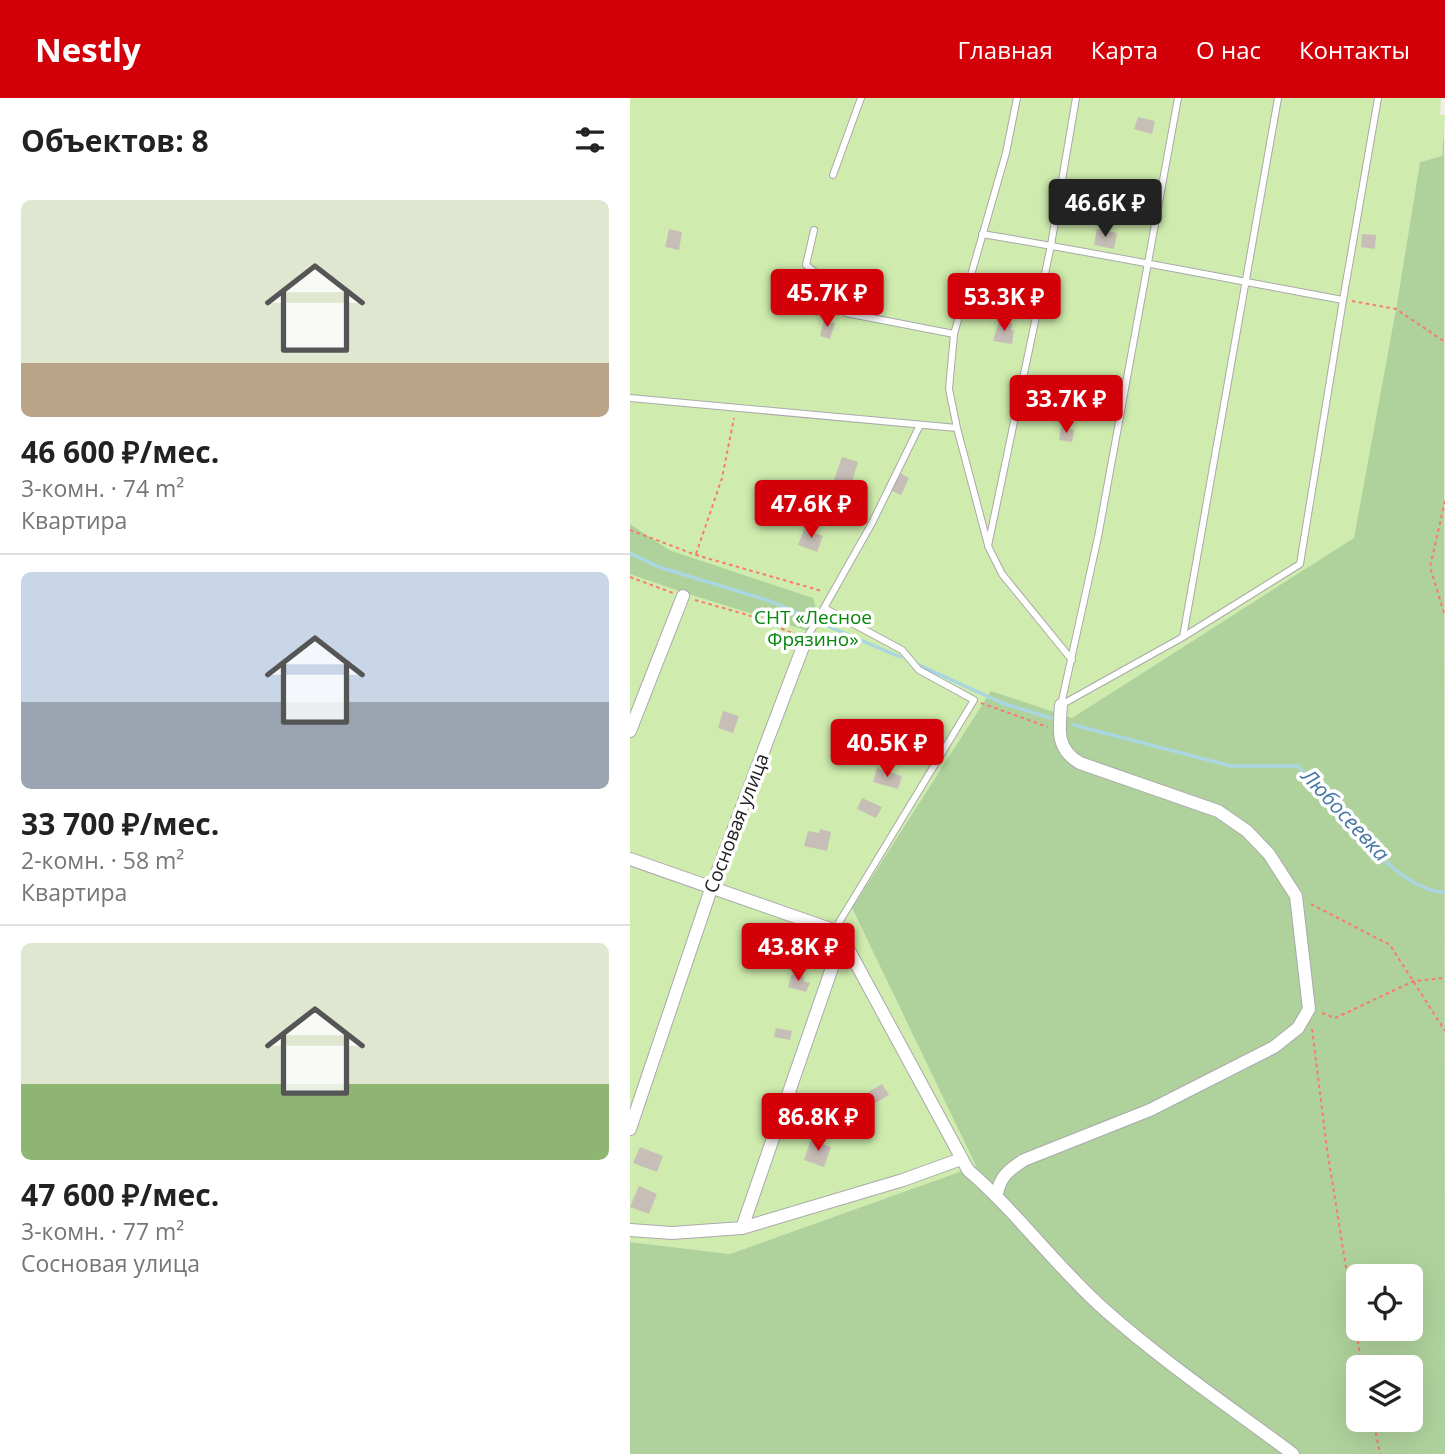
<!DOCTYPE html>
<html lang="ru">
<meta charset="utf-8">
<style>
body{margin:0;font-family:"Open Sans",sans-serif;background:#f6f6f6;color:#222;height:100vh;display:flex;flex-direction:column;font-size:26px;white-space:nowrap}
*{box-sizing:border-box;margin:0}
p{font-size:23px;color:#767676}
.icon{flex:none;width:38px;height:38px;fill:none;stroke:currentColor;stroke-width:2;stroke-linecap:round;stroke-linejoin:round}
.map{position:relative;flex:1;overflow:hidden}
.details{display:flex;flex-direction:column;background:#fff;width:630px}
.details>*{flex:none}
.controls{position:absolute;left:716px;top:1166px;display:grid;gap:14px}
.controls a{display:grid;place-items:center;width:77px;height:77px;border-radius:10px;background:#fff;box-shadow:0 7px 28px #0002;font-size:35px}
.price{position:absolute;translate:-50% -60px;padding:0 16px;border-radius:7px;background:#d30009;color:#fff;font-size:23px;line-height:46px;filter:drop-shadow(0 2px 4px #0008)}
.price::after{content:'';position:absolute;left:50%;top:42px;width:21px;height:16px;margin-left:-10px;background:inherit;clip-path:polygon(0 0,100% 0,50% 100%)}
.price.active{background:#222;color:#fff}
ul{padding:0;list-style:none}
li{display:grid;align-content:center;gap:14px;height:371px;padding:0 21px}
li+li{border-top:2px solid #e0e0e0}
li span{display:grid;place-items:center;height:217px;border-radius:10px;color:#555}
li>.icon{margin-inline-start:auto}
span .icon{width:126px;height:126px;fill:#fffc;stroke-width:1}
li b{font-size:30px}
h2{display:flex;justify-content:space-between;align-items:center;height:84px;padding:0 21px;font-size:30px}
header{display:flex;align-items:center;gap:42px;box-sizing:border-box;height:98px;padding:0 35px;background:#d30009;color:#fff}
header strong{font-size:33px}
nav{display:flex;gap:38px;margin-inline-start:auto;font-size:24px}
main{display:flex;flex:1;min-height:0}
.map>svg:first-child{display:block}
.grass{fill:#cfecae}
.forest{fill:#afd29d;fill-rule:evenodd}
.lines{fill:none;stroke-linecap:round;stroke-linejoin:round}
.stream{stroke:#a9d6e0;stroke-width:3.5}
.building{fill:#c7beb7}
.service-casing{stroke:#a9a9a9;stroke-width:8}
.minor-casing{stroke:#a9a9a9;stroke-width:14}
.path{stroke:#fd776f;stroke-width:2;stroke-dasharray:3.5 3.5;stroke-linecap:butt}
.service{stroke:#fff;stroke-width:6}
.minor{stroke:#fff;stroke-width:12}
.labels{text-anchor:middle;stroke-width:7;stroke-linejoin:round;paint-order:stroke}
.park-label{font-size:19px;fill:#09860e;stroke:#fff}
.street-label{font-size:19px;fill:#222;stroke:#fff}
.water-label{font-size:21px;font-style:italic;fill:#4578a5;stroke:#fff}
</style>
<header>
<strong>Nestly</strong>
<nav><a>Главная</a><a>Карта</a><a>О нас</a><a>Контакты</a></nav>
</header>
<main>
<section class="details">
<h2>Объектов: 8<svg class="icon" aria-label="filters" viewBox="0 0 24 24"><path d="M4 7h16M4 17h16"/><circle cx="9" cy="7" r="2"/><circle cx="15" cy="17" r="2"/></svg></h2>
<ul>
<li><span style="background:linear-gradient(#dfe7d0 75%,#b9a48a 0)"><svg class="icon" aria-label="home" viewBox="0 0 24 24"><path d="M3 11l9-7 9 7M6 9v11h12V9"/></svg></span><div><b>46 600 ₽/мес.</b><p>3-комн. · 74 m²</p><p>Квартира</p></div></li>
<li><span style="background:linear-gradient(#c9d6e8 60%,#9aa5b1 0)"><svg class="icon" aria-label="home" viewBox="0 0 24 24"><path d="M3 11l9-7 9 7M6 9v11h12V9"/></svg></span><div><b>33 700 ₽/мес.</b><p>2-комн. · 58 m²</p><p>Квартира</p></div></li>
<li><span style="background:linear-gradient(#dfe7d0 65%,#8fb573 0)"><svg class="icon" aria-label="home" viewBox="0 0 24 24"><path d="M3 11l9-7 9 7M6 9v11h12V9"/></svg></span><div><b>47 600 ₽/мес.</b><p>3-комн. · 77 m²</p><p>Сосновая улица</p></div></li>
</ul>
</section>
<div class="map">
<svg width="815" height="1356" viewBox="0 0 815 1356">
<rect width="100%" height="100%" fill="#f2eee8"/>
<path class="grass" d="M0,0H811L810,17H815L812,58L790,64L766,211L725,440L442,620L361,594L222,810L346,1068L100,1156L0,1144Z"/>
<path class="forest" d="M814,30L815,1356H0V1144L100,1156L346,1068L222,810L361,593L442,620L724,440L766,211L790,64L812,58ZM728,1178H780V1230H728ZM728,1269H780V1321H728Z
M0,426L39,452L183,500L188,517L178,533L52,494L0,476Z"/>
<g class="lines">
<path class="stream" d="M0,455L29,469L140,503L270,559
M289,567L372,605L421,620
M444,627L601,668H668C698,701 768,796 815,794"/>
</g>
<path class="building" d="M508,19L525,23L522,36L504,31Z
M39,131L52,134L49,152L35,149Z
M467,131L487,135L484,151L464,147Z
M732,136L746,137L745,151L731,149Z
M194,222L205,225L200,241L190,238Z
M369,223L382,225L381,232H384L382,246L363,243Z
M431,329L444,332L442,344L429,342Z
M212,359L228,364L221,387L204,382Z
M268,374L279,380L271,397L260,392Z
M174,431L193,438L187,454L168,447Z
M93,613L109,618L103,635L88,630Z
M274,638L288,646L282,657L268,650Z
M247,670L272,678L268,691L243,684Z
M232,700L252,709L246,720L227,711Z
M190,731L201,734L197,753L174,748L178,733L189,735Z
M162,876L174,879L173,883L180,885L176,894L158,889Z
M146,930L162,933L160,942L144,939Z
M252,986L259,997L244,1006L238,994Z
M181,1042L201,1049L194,1069L174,1062Z
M10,1049L33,1058L27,1074L3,1065Z
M9,1088L27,1096L19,1116L0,1109Z"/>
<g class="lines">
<g class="service-casing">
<path id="service" d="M203,77L231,0
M184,132L176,167L209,193L216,215L324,236
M352,136C473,156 593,180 713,202L670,466L553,539L648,0
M713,202L748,0
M0,300L327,330
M358,447L327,330L319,291L324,236L376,55L387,0
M176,541L194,510
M442,562L372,476L358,448L421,147L446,0
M431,607L468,439L548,0
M431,607L553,539
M205,831L344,602L289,572L272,552L194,510L242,425L290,327"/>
</g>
<g class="minor-casing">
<path id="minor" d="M0,633L53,498
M0,761L209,834L338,1072C388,1115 427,1170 476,1213C535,1265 600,1309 663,1356
M0,1031L82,788L176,541
M367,1096C370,1078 379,1072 394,1062L520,1012L644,949L668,930L679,911L666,798L639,756L617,733L588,713L450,665C426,651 429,633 431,607
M112,1130L213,838
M0,1132L42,1135L112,1130L273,1082L331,1061"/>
</g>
<path class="path" d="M722,203L766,211L815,244
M815,403L800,469L815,518
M0,432L66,457L192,493
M66,456L92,380L104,320
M0,479L43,495
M65,502L118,517L165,536
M351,605L418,629
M681,806L760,847L815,933
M692,915L705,920L784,883L815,880
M682,931L697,1051L732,1269
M743,1321L750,1356"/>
<use href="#service" class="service"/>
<use href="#minor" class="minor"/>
</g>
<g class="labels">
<g class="park-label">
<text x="183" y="526">СНТ «Лесное<tspan x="183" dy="22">Фрязино»</tspan></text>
</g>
<g class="street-label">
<text transform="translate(106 725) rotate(-69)" y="7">Сосновая улица</text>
</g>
<g class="water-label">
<text transform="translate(715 717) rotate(47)" y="7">Любосеевка</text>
</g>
</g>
</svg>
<div class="controls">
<a><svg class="icon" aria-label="locate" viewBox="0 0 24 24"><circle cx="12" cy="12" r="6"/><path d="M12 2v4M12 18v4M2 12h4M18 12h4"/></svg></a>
<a><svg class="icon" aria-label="layers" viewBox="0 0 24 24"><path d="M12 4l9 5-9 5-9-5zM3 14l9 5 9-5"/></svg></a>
</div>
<b class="price active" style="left:475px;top:141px">46.6K ₽</b>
<b class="price" style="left:197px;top:231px">45.7K ₽</b>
<b class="price" style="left:374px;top:235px">53.3K ₽</b>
<b class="price" style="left:436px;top:337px">33.7K ₽</b>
<b class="price" style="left:181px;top:442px">47.6K ₽</b>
<b class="price" style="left:257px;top:681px">40.5K ₽</b>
<b class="price" style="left:168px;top:885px">43.8K ₽</b>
<b class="price" style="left:188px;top:1055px">86.8K ₽</b>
</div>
</main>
